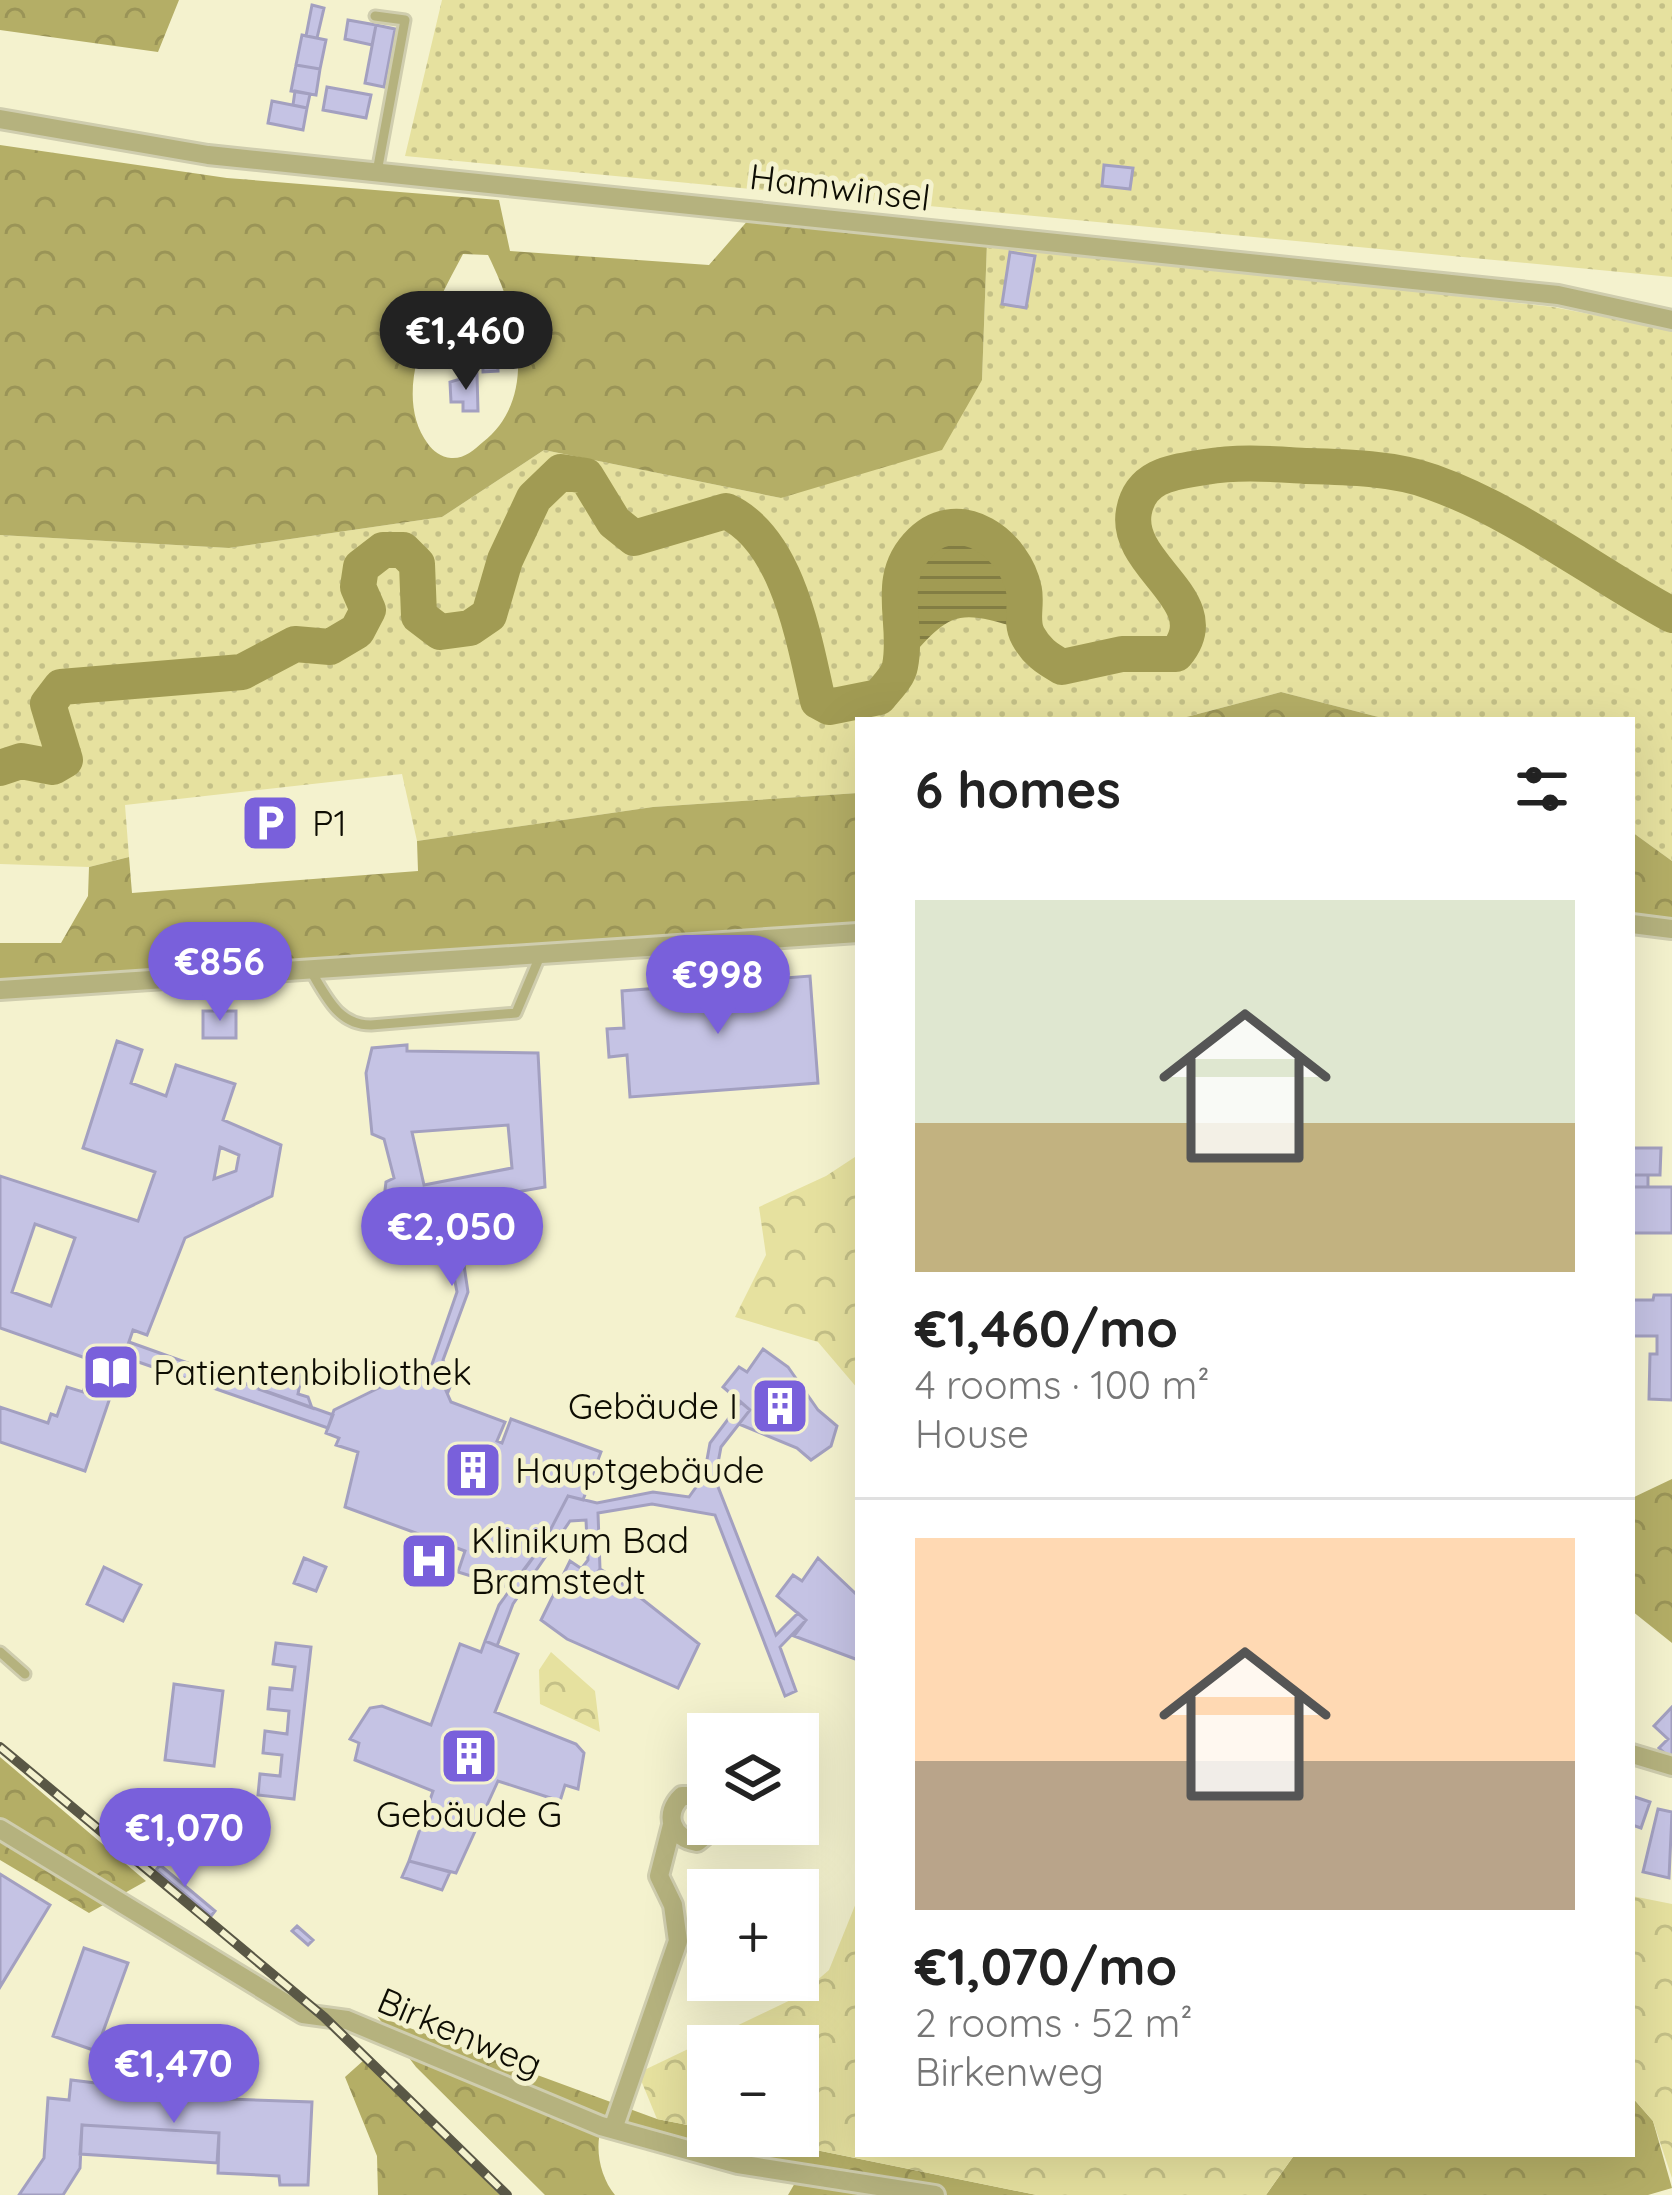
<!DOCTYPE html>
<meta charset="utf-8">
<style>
body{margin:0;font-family:Quicksand,sans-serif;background:#f6f6f6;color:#222;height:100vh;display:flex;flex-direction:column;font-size:45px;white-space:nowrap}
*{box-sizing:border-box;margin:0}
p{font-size:39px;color:#767676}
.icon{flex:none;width:66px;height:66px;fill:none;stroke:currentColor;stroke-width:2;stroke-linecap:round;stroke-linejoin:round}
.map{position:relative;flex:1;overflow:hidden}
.side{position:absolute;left:855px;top:717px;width:780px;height:1440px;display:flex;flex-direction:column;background:#fff;border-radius:0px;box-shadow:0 12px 48px #0002}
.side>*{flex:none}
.fabs{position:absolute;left:687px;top:1713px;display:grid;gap:24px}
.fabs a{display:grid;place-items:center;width:132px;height:132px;border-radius:0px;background:#fff;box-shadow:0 12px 48px #0002;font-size:60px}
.price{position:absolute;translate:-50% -102px;padding:0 27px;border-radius:42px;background:#7960db;color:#fff;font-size:39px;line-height:78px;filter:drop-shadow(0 3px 6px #0008)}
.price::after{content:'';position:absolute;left:50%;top:72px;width:36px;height:27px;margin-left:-18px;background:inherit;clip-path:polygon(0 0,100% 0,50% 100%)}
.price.current{background:#222;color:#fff}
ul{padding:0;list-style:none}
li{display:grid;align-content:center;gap:24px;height:636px;padding:0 60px}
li+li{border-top:3px solid #e0e0e0}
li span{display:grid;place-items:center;height:372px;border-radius:0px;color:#555}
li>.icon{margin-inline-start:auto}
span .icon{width:216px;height:216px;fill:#fffc;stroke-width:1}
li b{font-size:51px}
h2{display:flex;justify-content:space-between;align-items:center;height:144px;padding:0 60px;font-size:51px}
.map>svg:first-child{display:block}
.grass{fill:url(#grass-dots)}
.forest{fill:url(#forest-crowns);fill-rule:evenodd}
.park{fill:url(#park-crowns)}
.water{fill:url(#water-rules)}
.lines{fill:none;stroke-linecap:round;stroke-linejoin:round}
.river{stroke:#a19b53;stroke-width:36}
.building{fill:#c5c3e4;stroke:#a3a0c0;stroke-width:3;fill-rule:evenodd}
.service-casing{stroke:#cfcdae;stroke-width:15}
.minor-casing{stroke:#cfcdae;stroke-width:24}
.service{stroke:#b5b27e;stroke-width:9}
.minor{stroke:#b5b27e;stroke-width:18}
.rail-casing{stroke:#595745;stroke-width:10}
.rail{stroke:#f4f2ce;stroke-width:6;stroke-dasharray:18;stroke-linecap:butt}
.labels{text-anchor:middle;stroke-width:10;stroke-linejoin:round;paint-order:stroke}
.street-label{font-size:36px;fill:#0e0d03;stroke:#f4f2ce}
.poi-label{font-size:36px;fill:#0e0d03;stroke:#f4f2ce;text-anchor:start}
</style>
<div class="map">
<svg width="1672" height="2195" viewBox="0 0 1672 2195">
<defs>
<pattern id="grass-dots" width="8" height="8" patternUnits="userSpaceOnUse" patternTransform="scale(3)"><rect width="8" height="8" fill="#e6e19f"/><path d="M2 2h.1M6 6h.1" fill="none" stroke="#c4c087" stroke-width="1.8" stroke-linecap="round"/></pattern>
<pattern id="forest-crowns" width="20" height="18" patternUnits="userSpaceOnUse" patternTransform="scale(3)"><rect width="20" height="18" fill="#b4ae66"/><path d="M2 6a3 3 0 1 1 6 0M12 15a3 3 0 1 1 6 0" fill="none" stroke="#9a9457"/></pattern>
<pattern id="park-crowns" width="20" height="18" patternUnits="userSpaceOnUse" patternTransform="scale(3)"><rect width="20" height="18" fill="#e6e19f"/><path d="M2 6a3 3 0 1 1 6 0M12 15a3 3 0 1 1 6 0" fill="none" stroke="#c4c087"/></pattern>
<pattern id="water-rules" width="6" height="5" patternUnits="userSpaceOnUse" patternTransform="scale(3)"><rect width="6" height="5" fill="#a19b53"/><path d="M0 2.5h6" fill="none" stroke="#827d43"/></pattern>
</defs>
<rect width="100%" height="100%" fill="#f4f2ce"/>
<path class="grass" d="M442,0H1672V277L405,156Z
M987,242L1553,307L1672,330V861L1632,832V720H1390L1281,692L1175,720H858V793L653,807L417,841L402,774L125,805L129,857L89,867L0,864V535L229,548L442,517L544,450L781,498L982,380Z"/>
<path class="forest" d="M0,0H179L158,52L0,30Z
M0,145L227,178L499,200L510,251L709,265L750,218L987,242L982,380L942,450L781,498L544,450L442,517L229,548L0,535ZM463,254L488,255C516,311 541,396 483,442C474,450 464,459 451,458C441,457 433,451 428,444C388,390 436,305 463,254Z
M1281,692L1390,720H1175Z
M858,793V933L0,990V943H61L88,896L89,867L129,857L132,893L418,871L417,841L653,807Z
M1632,832L1672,861V929L1632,924Z
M1672,1479V1643L1632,1611V1498Z
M0,1757L146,1881L89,1913L0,1860Z
M377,2016L657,2119L708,2129V2136H747L1037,2195H788L799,2176L602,2126C594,2147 600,2177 615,2195H545L416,2067Z
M364,2060L500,2195H378L377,2156L345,2077Z
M1632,2097L1653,2121L1672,2188L1648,2195H1266L1295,2154H1632Z"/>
<path class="park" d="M858,1155V1389L818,1342L735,1317L766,1255L759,1207L826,1176Z
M551,1652L595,1691L600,1732L540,1704L539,1670Z
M1632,1896L1672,1904V2178L1653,2121L1632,2097Z
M858,1898V2154H1295L1266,2195H1037L747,2136H798V2046H708V2129L657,2119L638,2073L799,1996L829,1970Z"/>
<path class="water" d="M942,526C1008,529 1023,570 1024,630C951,606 950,614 900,669C899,607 886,568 942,526Z"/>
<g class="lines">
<path class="river" d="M0,768L21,761L53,767L65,760L48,704L61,687L242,672L295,644L330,647L357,631L368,610L358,587L361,567L383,550H403L417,564L419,616L440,632L470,628L489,615L505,560L534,498L561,472L586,476L614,522L634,538L726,511C788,539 804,640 818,701L829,707L879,697C886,688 898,677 900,666C909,622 883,579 921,542C960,504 1015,544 1024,590C1027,605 1020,622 1028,636C1036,651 1046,658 1062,667L1122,654H1176C1221,600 1123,567 1134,511C1141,474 1175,472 1205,467C1239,461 1272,464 1305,466C1346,467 1394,468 1432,482C1519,513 1592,572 1672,615"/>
</g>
<path class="building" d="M312,5L324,8L317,38L306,36Z
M348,20L376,25L372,45L345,39Z
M376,25L395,29L384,87L365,83Z
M302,35L326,40L320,69L296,65Z
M296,65L320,69L316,95L291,91Z
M327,87L371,95L366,118L323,110Z
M295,91L310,94L307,108L293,105Z
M272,101L307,108L303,130L268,123Z
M1104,165L1133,168L1130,189L1102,186Z
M1010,252L1035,256L1026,308L1002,304Z
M476,308L477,323L461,324L460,309Z
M441,339H461L462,352L442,353Z
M496,339L498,371L483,372L482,340Z
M477,374L478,411H463V402H451L450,382Z
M810,976L818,1083L630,1097L627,1055L609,1057L607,1029L624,1028L622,991Z
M203,1011H236V1038H203Z
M117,1041L142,1050L131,1083L166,1096L176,1065L235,1084L223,1120L281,1145L272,1196L185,1238L147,1335L133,1330L85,1471L0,1442V1407L48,1423L51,1414L57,1416L67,1387L83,1392L94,1361L0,1328V1176L138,1221L155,1172L83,1148ZM220,1147L239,1155L236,1171L214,1179ZM35,1224L75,1238L51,1306L12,1292Z
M407,1045V1051L538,1053L545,1187L425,1208V1224L393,1230L384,1198L386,1182L394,1178L384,1139L372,1134L366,1073L372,1048ZM508,1125L512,1168L424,1185L412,1132Z
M1632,1148H1661L1660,1175H1632Z
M1632,1175H1648V1187H1632Z
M1632,1187H1672V1233H1632Z
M460,1202L462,1211L456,1212L468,1292L443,1360L452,1382L448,1392L431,1367L457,1292L440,1207Z
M1654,1295H1672V1400L1649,1399L1650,1354H1657V1336H1632V1300H1653Z
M129,1342L333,1415L328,1428L124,1357Z
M763,1349L788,1367L818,1410L837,1426L831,1446L811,1460L797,1448L739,1424L750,1410L723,1387L739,1367L747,1372Z
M303,1369L298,1394L308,1397L312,1408L261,1390Z
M417,1369L440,1377L451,1402L505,1422L497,1441L502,1443L511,1419L601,1452L583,1500L568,1496L543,1544L510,1588L458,1572L465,1551L345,1507L358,1452L336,1445L339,1438L326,1433L334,1410Z
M741,1402L750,1410L721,1447L715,1479L776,1635L798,1613L806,1620L780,1647L796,1691L785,1696L715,1515L652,1504L598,1513L600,1569L594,1577L581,1569L588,1560L586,1520L570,1521L513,1604L497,1646L485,1641L499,1605L543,1544L568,1496L597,1503L653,1492L689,1497L704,1476L710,1443Z
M304,1558L326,1567L316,1591L294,1583Z
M818,1558L858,1596V1660L794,1636L806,1620L777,1596L793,1575L802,1581Z
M570,1561L594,1577L600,1569L618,1580L699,1644L678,1688L567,1639L541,1620Z
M104,1567L141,1585L123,1621L87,1604Z
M485,1641L518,1654L495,1712L576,1744L584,1753L578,1789L565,1785L560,1801L498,1781L456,1873L409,1861L433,1791L355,1760L359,1743L350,1739L370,1708L382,1706L431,1725L460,1644L481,1652Z
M276,1643L311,1647L294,1799L258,1795L260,1774L280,1776L282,1755L263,1753L265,1731L287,1734L289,1711L268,1709L270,1688L292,1690L295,1667L273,1664Z
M174,1684L223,1691L214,1766L165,1760Z
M1672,1707V1760L1659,1748L1668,1739L1654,1726Z
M1632,1796L1650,1802L1641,1828L1632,1825Z
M1658,1809L1672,1812L1669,1878L1643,1872Z
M409,1861L450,1872L442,1890L402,1877Z
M160,1865L215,1911L211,1916L156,1870Z
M0,1874L50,1905L0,1987Z
M297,1926L313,1940L308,1945L292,1931Z
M84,1948L128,1963L96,2051L53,2036Z
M99,2063L178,2071L177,2086L201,2088V2098L312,2102L308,2185H280L279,2176L218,2173L219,2133L82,2125L80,2168L63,2195H19L44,2158L48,2098L69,2100L71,2080L96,2083Z
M82,2125L219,2133L217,2163L80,2154Z"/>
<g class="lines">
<g class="service-casing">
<path id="service" d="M375,16L405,20L377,172
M312,973C327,998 339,1025 371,1025L516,1013L540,956
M0,1652L25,1674
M185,2033L222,2036"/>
</g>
<g class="minor-casing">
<path id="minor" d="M0,119L208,155L1558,295L1672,320
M1632,924L1672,929
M0,990L858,933
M1632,1754L1672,1766
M708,1796H682C663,1814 671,1838 697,1842L719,1824
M0,1829L303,2014L347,2020L601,2126L738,2164L935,2195
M613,2129L678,1941L673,1905L659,1876L672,1825"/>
</g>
<use href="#service" class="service"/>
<use href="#minor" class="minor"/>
<g class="rail-casing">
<path id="rail" d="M0,1747L324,2017L507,2195"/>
</g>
<use href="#rail" class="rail"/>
</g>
<defs>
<g id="parking-square" transform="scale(3)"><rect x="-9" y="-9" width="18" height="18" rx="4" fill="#7960db" stroke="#f4f2ce"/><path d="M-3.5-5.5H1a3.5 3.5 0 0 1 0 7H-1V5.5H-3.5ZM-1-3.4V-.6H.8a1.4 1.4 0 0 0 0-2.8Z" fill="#fff"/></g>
<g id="library-square" transform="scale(3)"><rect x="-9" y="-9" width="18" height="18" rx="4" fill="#7960db" stroke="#f4f2ce"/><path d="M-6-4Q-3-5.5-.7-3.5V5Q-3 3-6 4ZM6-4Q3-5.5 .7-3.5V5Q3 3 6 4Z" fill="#fff"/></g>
<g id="building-square" transform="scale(3)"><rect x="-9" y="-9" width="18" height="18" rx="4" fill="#7960db" stroke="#f4f2ce"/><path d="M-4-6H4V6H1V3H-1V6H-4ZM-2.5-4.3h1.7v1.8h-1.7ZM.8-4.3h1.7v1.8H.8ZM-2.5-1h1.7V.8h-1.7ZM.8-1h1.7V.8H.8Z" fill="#fff"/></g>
<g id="hospital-square" transform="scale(3)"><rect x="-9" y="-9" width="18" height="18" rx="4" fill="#7960db" stroke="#f4f2ce"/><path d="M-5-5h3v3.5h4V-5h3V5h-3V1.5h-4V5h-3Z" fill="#fff"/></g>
</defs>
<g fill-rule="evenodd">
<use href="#parking-square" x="270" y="823"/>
<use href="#library-square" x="111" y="1372"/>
<use href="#building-square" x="780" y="1406"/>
<use href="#building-square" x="473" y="1470"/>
<use href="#hospital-square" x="429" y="1561"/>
<use href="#building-square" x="469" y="1756"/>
</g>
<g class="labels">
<g class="street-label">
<text transform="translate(840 187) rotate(7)" y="13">Hamwinsel</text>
<text transform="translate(460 2032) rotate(23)" y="13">Birkenweg</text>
</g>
<g class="poi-label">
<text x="312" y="836">P1</text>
<text x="153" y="1385">Patientenbibliothek</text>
<text x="738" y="1419" text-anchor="end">Gebäude I</text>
<text x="515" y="1483">Hauptgebäude</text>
<text x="471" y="1553">Klinikum Bad<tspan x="471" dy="41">Bramstedt</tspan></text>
<text x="469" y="1827" text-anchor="middle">Gebäude G</text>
</g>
</g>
</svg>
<div class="fabs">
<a><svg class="icon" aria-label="layers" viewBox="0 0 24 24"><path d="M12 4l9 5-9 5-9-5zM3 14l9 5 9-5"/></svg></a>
<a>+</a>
<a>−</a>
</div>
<b class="price current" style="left:466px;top:393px">€1,460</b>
<b class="price" style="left:220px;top:1024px">€856</b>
<b class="price" style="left:718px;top:1037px">€998</b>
<b class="price" style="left:452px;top:1289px">€2,050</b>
<b class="price" style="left:185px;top:1890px">€1,070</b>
<b class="price" style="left:174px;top:2126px">€1,470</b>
<section class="side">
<h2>6 homes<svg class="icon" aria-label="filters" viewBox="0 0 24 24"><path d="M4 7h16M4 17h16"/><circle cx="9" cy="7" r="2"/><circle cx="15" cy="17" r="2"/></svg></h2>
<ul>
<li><span style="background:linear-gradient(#dfe7d0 60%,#c2b280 0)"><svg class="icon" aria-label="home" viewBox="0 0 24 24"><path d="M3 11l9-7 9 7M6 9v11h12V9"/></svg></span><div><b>€1,460/mo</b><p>4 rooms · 100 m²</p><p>House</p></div></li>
<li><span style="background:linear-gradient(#ffd9b3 60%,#b9a48a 0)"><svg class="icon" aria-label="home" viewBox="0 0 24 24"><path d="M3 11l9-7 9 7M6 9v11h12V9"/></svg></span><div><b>€1,070/mo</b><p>2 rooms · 52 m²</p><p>Birkenweg</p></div></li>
</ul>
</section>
</div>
